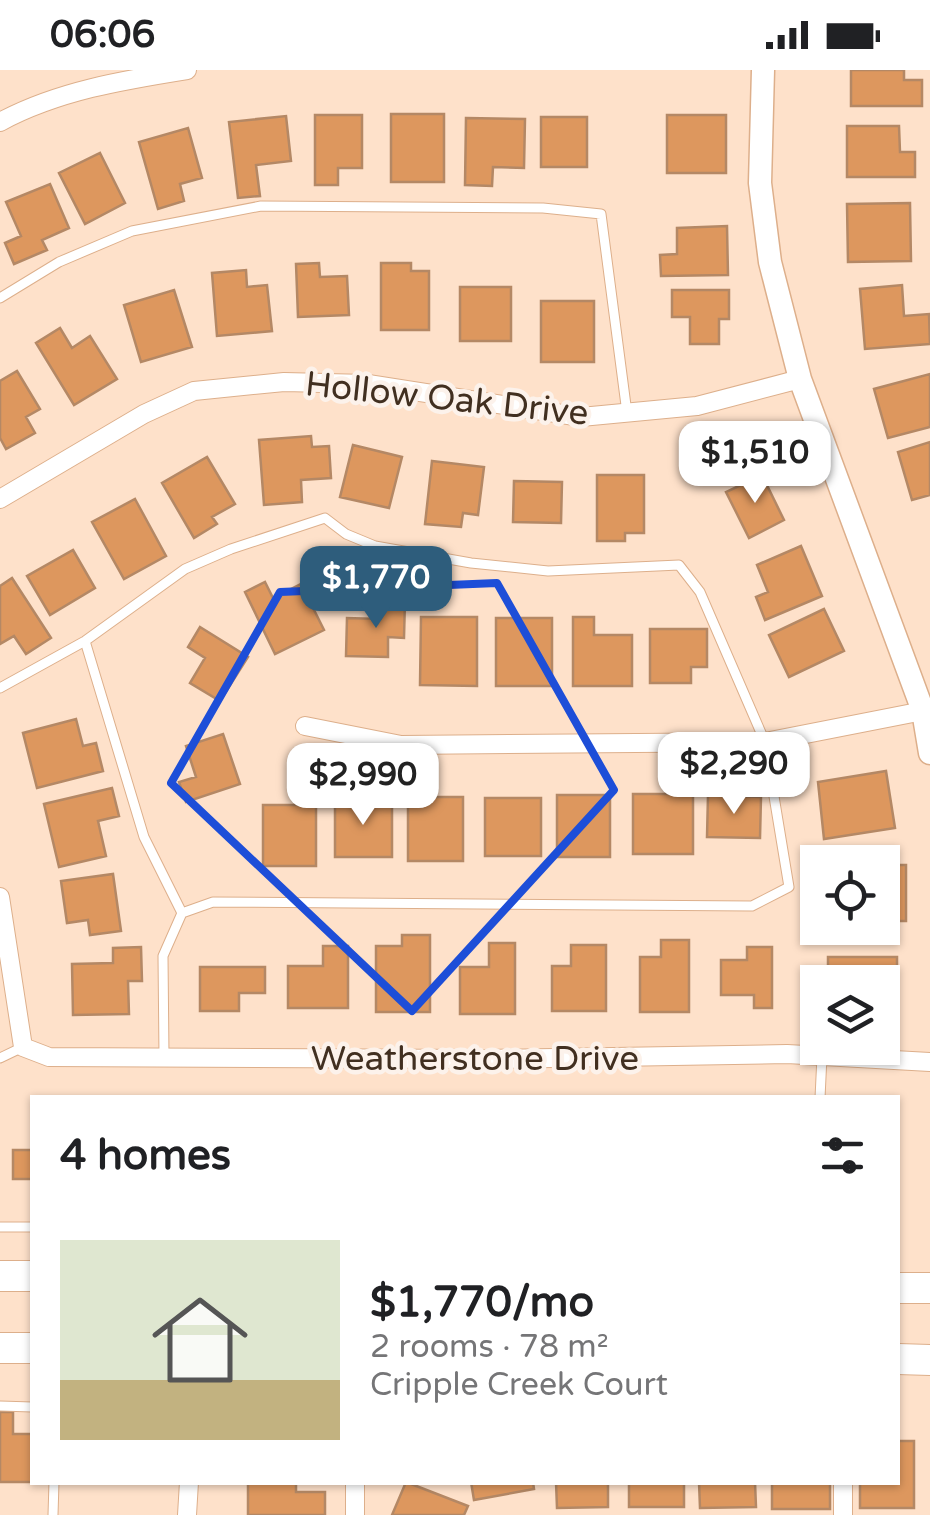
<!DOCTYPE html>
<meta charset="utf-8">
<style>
body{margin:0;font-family:"Varela Round",sans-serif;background:#f6f6f6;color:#202124;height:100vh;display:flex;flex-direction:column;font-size:38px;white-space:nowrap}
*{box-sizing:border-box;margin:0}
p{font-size:32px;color:#757577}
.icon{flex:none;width:55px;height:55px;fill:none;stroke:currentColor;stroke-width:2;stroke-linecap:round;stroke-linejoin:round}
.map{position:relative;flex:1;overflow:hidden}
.panel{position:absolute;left:30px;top:1025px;width:870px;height:390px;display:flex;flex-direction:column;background:#fff;border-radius:0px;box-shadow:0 2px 8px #0004}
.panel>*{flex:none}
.controls{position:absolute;left:800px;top:775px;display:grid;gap:20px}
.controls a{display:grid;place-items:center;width:100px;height:100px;border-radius:0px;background:#fff;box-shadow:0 2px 8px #0004;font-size:50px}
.price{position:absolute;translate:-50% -85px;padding:0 22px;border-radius:20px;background:#fff;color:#222;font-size:32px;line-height:65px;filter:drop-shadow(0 2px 5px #0008)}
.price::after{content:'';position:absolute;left:50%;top:60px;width:30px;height:22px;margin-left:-15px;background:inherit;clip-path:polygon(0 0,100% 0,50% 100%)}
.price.on{background:#2e5d7c;color:#fff}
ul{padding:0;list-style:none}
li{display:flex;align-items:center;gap:30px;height:250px;padding:0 30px}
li+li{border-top:2px solid #e0e0e0}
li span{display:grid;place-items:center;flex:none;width:280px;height:200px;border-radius:0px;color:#555}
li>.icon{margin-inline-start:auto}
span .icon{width:120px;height:120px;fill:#fffc;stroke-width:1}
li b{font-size:42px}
h2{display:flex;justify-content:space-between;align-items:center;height:120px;padding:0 30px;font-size:42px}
.status{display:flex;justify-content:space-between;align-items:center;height:70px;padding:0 50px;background:#fff;direction:ltr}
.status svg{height:28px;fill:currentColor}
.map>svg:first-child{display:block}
.building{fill:#dd975e;stroke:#b48865;stroke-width:2.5}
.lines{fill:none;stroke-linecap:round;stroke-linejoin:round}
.service-casing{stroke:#ddaf8b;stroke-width:11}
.minor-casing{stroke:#ddaf8b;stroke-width:20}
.tertiary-casing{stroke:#ddaf8b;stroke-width:25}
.primary-casing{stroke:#ddaf8b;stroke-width:32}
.service{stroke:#fff;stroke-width:9}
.minor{stroke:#fff;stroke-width:18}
.tertiary{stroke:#fff;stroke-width:22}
.primary{stroke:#fff;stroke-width:30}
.marked{fill:none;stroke:#1d4ed8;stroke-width:8;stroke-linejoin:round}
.labels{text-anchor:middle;stroke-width:9;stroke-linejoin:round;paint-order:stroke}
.street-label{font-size:35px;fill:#412f20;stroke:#fcf2eb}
</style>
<div class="status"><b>06:06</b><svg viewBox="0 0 49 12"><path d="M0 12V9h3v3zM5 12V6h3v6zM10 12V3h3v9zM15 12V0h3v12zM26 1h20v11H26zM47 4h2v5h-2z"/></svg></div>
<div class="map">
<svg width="930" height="1445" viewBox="0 0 930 1445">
<rect width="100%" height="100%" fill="#fee1ca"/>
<path class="building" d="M851,0H904V10H922V36H851Z
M391,44H444V112H391Z
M315,45H362V98H338V115H315Z
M667,45H726V103H667Z
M286,46L291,91L256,95L260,126L238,128L229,52Z
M541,47H587V97H541Z
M466,48L525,49L524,98L493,97L492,116L465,115Z
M847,56H899L900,82H915V107H847Z
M188,58L202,108L180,114L184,131L158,139L139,72Z
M100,83L125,133L85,154L59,103Z
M50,114L69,158L42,170L47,180L14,194L5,173L21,166L6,132Z
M910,133L911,191L848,192L847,134Z
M727,156L728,205L661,206L660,185L677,184V158Z
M319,193L320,207L347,206L349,245L298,247L296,194Z
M381,193H411V201H429V260H381Z
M246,200L247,217L267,215L272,261L217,266L212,203Z
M902,215L904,246L929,244L930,274L865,279L860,219Z
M460,217H511V271H460Z
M174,220L192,277L141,292L124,235Z
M672,220H729V249H719V274H690V247H672Z
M541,231H594V292H541Z
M60,258L72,278L90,266L117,309L74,335L36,273Z
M17,301L40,339L26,347L35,363L6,379L0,368V311Z
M930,304V357L888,368L874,319Z
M311,366L312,377L329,376L331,408L301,410L302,432L264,435L259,370Z
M930,372V425L912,430L898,382Z
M353,375L402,387L389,438L340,427Z
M207,387L235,434L212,447L217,454L194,468L162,413Z
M432,391L484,397L478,445L463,443L461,457L425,454Z
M597,405H644V463H625V471H597Z
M762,405L784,450L749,468L726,422Z
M514,411L562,412L561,453L513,452Z
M135,429L166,486L124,509L92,452Z
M801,476L822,526L765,550L756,527L768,522L757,495Z
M73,480L95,518L50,545L27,506Z
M12,508L51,568L26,584L14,566L0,574V516Z
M265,512L273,528L301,514L324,560L275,584L245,522Z
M380,530H405L404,568L388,567V587L346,586L347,548L380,549Z
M824,539L844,581L789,607L769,565Z
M421,547H477V616L420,615Z
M573,547H594V565H632V616H573Z
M496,548H552V616H496Z
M200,557L248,587L220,631L190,613L205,588L188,577Z
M650,559H707V597H691V613H650Z
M76,649L83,676L96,673L103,701L37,718L23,663Z
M223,664L240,714L186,732L179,712L196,707L186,676Z
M886,701L895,758L824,769L818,712Z
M112,718L119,746L98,751L106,786L59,797L44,734Z
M633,724H693V784H633Z
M557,725H610V787H557Z
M708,725L761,727L760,768L707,767Z
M408,727H463V791H408Z
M485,728H541V786H485Z
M335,729H392V787H335Z
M263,735H316V796H263Z
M882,795H906V851H882Z
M113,804L121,861L90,865L88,850L67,853L61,811Z
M402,865H430V942H376V876H402Z
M661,870H689V942H640V887H661Z
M489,873H515V944H460V897H489Z
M571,875H606V941H552V896H571Z
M323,876H348V938H288V896H323Z
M141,877L142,911H128L129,944L73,945L72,894L113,893V878Z
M747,877H772V938H754V925H721V890H747Z
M828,887H897V935H882V912H828Z
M200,897H265V923H239V941H200Z
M13,1080H32V1109H13Z
M0,1342H13V1364H32V1412H0Z
M898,1371H914V1438H860V1412H898Z
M248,1412H296V1422H325V1445H248Z
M406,1412L468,1436L464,1445H392Z
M471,1412H533L534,1419L474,1430Z
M556,1412H608V1437L557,1438Z
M629,1412H684V1437H629Z
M699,1412H755L756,1437L700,1438Z
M772,1412H830V1439H772Z"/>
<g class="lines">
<g class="service-casing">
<path id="service" d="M0,228L59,192L132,161L261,136L543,138L601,144L627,343
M85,571L144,767L182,843L163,886L164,986
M0,618L85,571L185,499L231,479L325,448L346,464L375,476L471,493L548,501L679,495L700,522L765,672L789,817L752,836L213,832L182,843
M0,988L23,977
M820,1028L822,986
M0,1157H32
M0,1336L32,1337
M53,1445L54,1412"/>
</g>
<g class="minor-casing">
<path id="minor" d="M0,52C57,21 124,10 187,0
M0,429L144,344L194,321L284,312L368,314L581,347L697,336L800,309
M305,656L401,675L765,672L923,641
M0,827L23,977L49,987L487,989L787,984L930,992
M843,1412V1445
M187,1445L189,1412
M355,1445V1412"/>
</g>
<g class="tertiary-casing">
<path id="tertiary" d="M763,0L760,113L770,192L800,309L923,641L930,683"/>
</g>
<g class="primary-casing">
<path id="primary" d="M0,1206H32
M898,1218H930
M0,1278H32
M898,1289L930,1290"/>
</g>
<use href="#service" class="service"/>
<use href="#minor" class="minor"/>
<use href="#tertiary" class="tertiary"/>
<use href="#primary" class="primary"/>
</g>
<path class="marked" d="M497,513L614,720L412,941L171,713L280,522Z"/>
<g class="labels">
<g class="street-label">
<text transform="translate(447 328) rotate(6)" y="12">Hollow Oak Drive</text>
<text x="475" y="1000">Weatherstone Drive</text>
</g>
</g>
</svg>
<div class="controls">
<a><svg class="icon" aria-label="locate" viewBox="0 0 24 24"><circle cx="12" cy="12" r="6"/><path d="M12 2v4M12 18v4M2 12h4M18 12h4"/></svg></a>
<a><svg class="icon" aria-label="layers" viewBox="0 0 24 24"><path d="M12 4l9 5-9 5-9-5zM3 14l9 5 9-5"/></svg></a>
</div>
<b class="price" style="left:755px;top:436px">$1,510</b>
<b class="price on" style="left:376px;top:561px">$1,770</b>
<b class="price" style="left:734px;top:747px">$2,290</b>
<b class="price" style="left:363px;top:758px">$2,990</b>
<section class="panel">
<h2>4 homes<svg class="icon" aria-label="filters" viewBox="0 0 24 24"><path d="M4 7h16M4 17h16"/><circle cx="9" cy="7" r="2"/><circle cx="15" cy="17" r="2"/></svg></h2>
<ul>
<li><span style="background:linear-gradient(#dfe7d0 70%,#c2b280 0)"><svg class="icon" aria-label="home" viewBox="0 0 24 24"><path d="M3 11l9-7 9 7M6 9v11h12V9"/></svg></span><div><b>$1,770/mo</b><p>2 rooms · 78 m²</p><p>Cripple Creek Court</p></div></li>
</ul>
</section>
</div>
